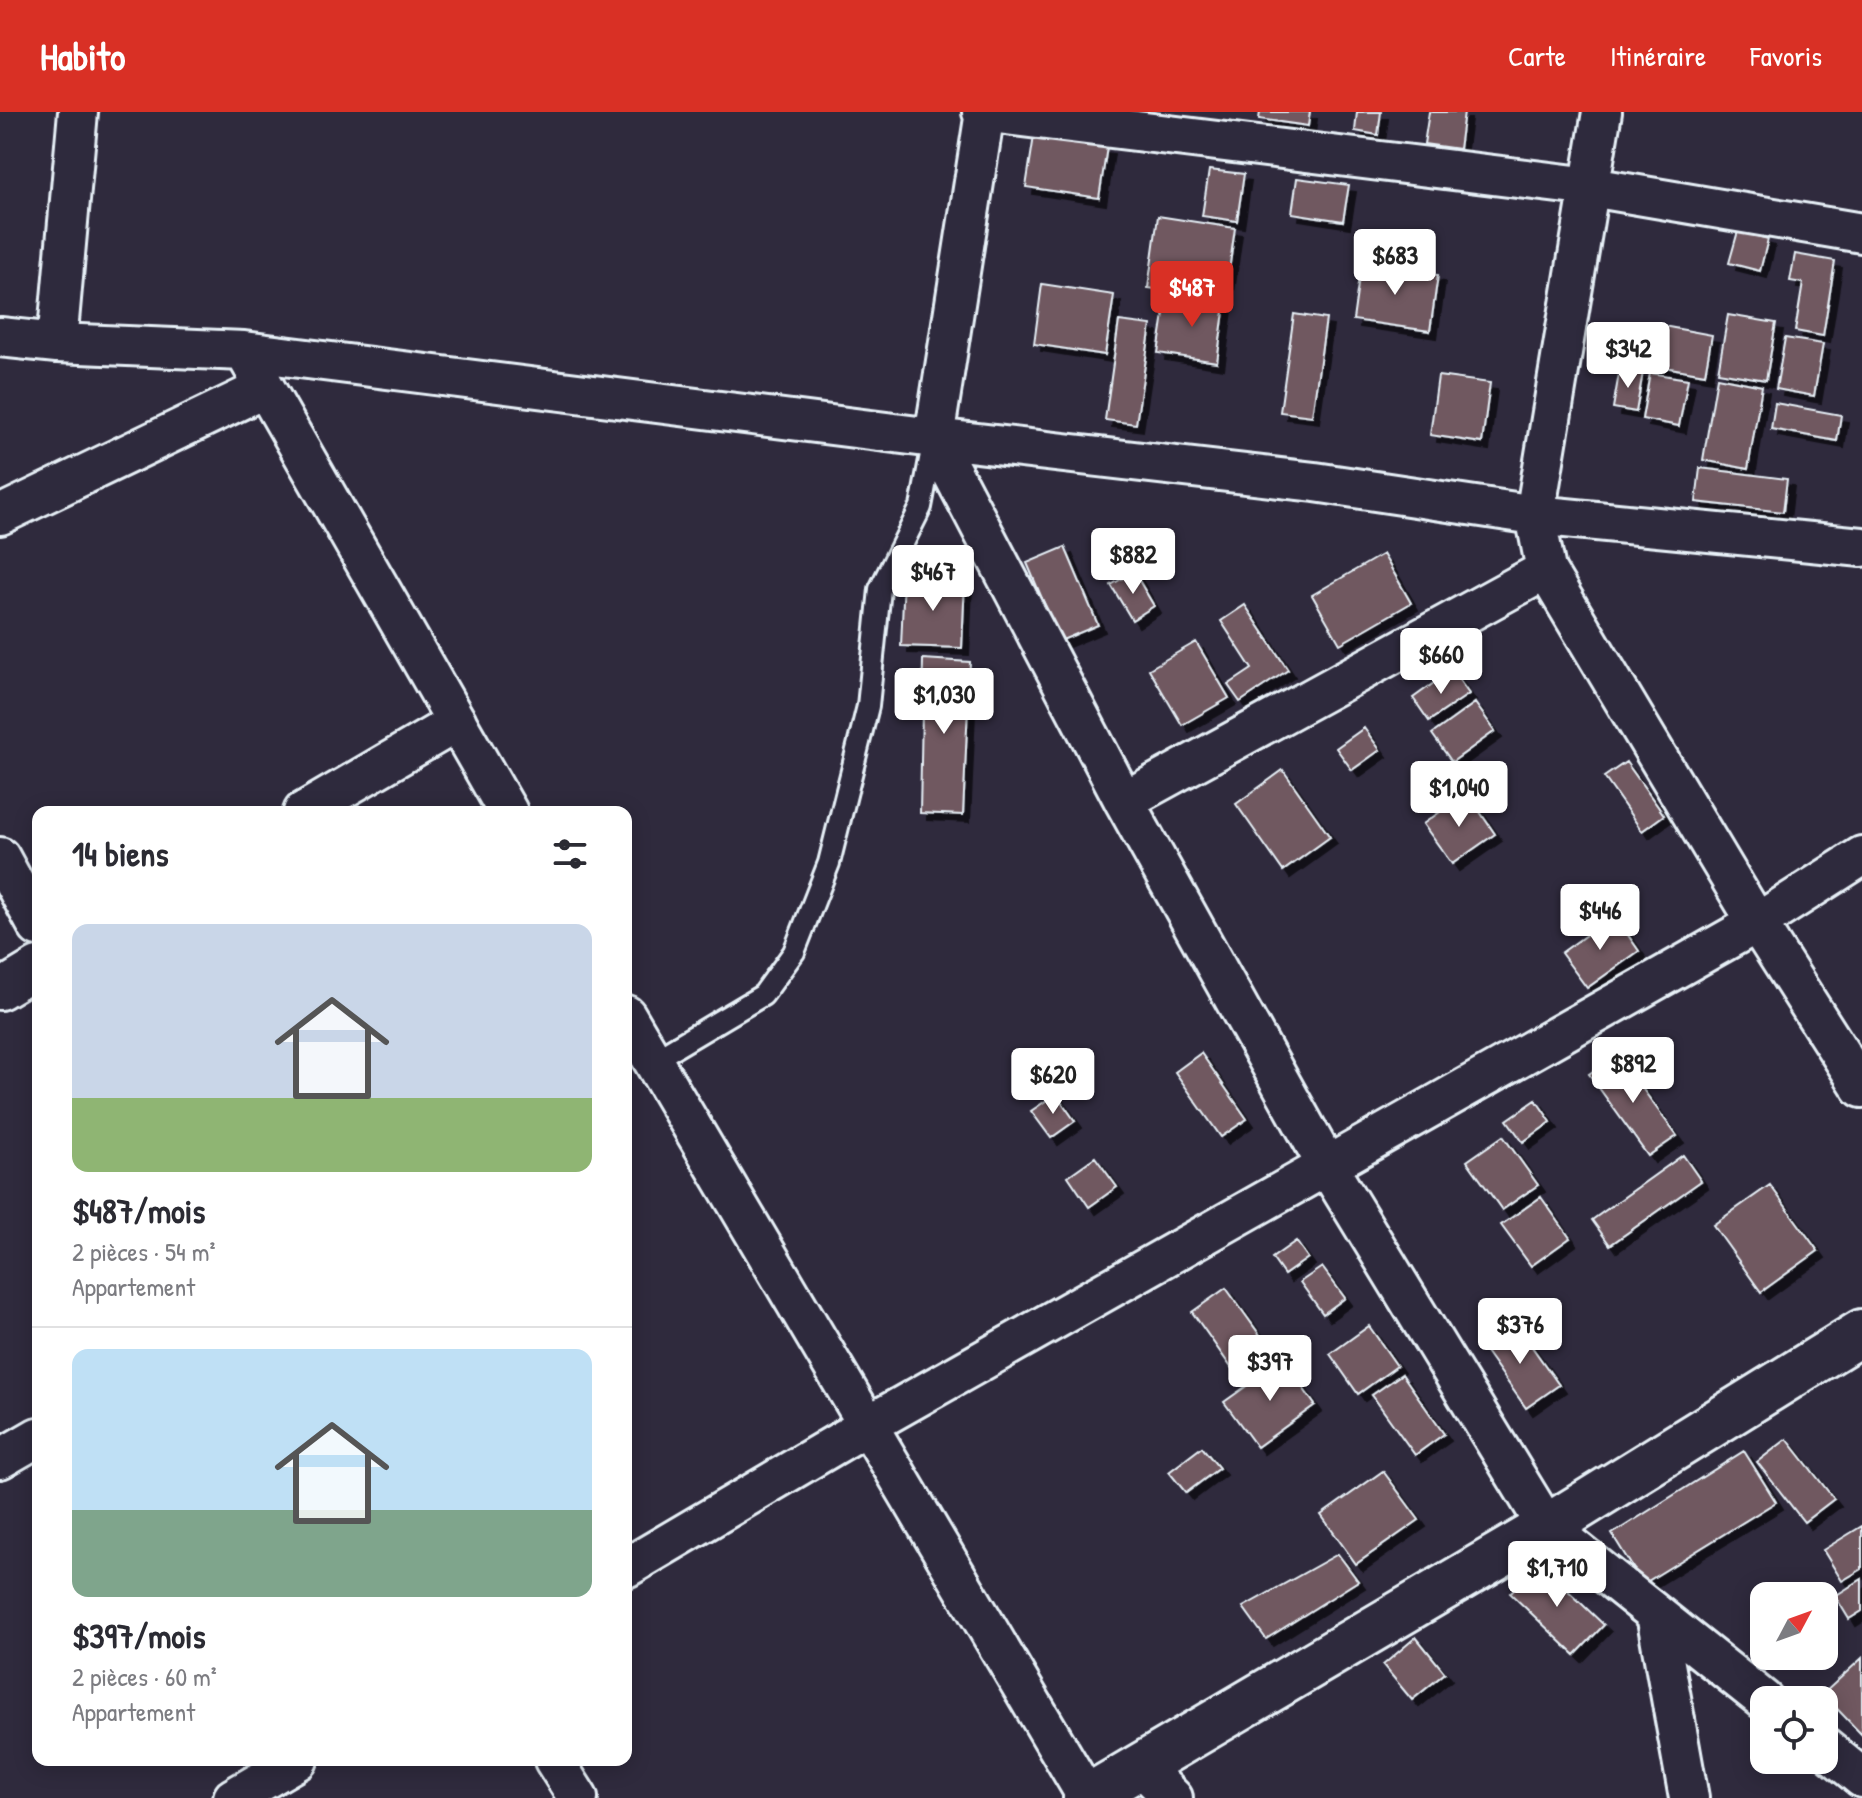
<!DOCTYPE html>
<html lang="fr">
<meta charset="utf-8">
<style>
body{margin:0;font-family:"Patrick Hand",sans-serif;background:#f7f7f7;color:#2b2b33;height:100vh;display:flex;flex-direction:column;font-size:30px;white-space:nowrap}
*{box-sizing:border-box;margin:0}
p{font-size:26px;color:#7c7c81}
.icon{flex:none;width:44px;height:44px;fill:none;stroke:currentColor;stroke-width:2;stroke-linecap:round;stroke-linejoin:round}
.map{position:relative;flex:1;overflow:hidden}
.drawer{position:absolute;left:32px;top:694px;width:600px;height:960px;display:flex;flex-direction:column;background:#fff;border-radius:16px;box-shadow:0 4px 20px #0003}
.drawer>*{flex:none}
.needle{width:52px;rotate:49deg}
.fabs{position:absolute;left:1750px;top:1470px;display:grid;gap:16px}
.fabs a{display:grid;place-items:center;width:88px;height:88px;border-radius:16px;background:#fff;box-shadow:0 4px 20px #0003;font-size:40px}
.price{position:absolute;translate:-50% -68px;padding:0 18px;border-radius:8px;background:#fff;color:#222;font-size:26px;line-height:52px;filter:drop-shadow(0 2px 4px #0008)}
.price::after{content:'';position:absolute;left:50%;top:48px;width:24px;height:18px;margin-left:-12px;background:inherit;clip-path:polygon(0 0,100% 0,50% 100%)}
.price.selected{background:#d93025;color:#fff}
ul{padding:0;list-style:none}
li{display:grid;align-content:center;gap:16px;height:424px;padding:0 40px}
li+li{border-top:2px solid #e1e1e2}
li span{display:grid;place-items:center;height:248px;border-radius:16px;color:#555}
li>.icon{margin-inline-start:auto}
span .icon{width:144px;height:144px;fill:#fffc;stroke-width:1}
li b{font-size:34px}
h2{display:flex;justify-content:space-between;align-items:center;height:96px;padding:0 40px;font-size:34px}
header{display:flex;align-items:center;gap:48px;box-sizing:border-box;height:112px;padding:0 40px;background:#d93025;color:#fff}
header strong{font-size:38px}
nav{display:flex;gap:44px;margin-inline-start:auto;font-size:28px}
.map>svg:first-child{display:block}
.building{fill:#705960;stroke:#e8f1f8;stroke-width:2;filter:url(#shadow)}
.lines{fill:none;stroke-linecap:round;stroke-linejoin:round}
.service-casing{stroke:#e8f1f8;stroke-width:26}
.minor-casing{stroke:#e8f1f8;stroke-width:44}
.tertiary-casing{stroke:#e8f1f8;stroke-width:50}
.service{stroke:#2f2a3d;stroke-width:20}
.minor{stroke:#2f2a3d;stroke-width:38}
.tertiary{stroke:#2f2a3d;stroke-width:44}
</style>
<header>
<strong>Habito</strong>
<nav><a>Carte</a><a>Itinéraire</a><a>Favoris</a></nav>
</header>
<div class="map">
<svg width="1862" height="1686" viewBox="0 0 1862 1686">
<defs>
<filter id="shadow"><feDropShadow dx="7" dy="7" stdDeviation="0" flood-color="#0009"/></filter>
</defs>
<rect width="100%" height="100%" fill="#2f2a3d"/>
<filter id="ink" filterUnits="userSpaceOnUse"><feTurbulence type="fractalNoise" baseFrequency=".0125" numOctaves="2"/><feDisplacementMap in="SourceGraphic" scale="16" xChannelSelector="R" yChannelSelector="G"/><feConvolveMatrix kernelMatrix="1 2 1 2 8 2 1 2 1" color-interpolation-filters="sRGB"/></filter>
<g filter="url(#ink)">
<path class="building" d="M1260,0H1310L1308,14L1259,7Z
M1357,0H1381L1378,23L1355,19Z
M1429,0H1464L1459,37L1424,32Z
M1034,24L1107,35L1099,86L1026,75Z
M1209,58L1244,62L1237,109L1202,104Z
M1297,66L1349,73L1343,109L1292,101Z
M1158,104L1235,116L1225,187L1148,176Z
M1738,119L1768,127L1760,159L1729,151Z
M1795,142L1835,149L1823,224L1795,219L1803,171L1790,169Z
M1361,151L1438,163L1430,219L1353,208Z
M1042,172L1114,183L1105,243L1034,232Z
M1167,183L1225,192L1217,250L1158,241Z
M1294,202L1326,207L1312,304L1280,300Z
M1728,203L1776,211L1766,268L1718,260Z
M1119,209L1151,213L1136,312L1105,308Z
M1647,211L1712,223L1705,262L1641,251Z
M1785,226L1823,232L1814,284L1776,277Z
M1620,256L1643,260L1636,300L1613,296Z
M1650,261L1688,267L1679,314L1642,307Z
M1438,264L1490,271L1482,331L1430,323Z
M1717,265L1762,274L1748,357L1703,348Z
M1775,291L1841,303L1837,329L1771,317Z
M1700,356L1787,367L1783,400L1696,390Z
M1065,435L1098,513L1060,529L1027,451Z
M1383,442L1411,491L1340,532L1312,483Z
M1134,460L1154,494L1132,508L1111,473Z
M904,465L965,468L962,536L901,534Z
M1245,493L1288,558L1240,590L1228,573L1252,557L1221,509Z
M1196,530L1229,586L1182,613L1149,557Z
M923,547L970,550L963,703L920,701Z
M1452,558L1469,582L1429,609L1413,586Z
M1475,591L1495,619L1452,650L1432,622Z
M1364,616L1380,638L1352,658L1336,636Z
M1626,650L1664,703L1642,719L1604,665Z
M1283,658L1330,725L1283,759L1236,692Z
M1467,681L1495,722L1452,752L1423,712Z
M1614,803L1639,839L1587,876L1561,841Z
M1201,941L1247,1007L1221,1025L1175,960Z
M1617,942L1677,1024L1648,1044L1589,962Z
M1056,982L1075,1009L1051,1026L1031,999Z
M1536,988L1551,1010L1523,1030L1507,1008Z
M1503,1024L1538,1073L1502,1098L1467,1049Z
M1683,1043L1701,1069L1610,1133L1592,1108Z
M1095,1045L1117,1075L1089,1095L1068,1064Z
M1770,1073L1818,1139L1761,1180L1713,1113Z
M1541,1085L1570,1126L1531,1154L1501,1113Z
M1296,1129L1308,1146L1284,1163L1272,1146Z
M1322,1155L1345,1186L1323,1202L1300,1170Z
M1226,1176L1275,1244L1240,1268L1192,1200Z
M1515,1211L1559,1273L1526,1296L1482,1234Z
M1369,1214L1397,1254L1358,1282L1330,1242Z
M1283,1248L1315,1293L1257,1335L1224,1290Z
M1402,1262L1444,1322L1415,1343L1372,1283Z
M1787,1327L1834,1387L1804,1410L1757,1350Z
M1202,1335L1219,1356L1186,1381L1169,1360Z
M1744,1339L1776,1390L1643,1472L1612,1422Z
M1383,1359L1419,1408L1356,1452L1321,1403Z
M1862,1414V1457L1842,1469L1823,1438Z
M1338,1442L1358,1469L1266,1527L1243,1495Z
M1539,1451L1604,1513L1575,1543L1510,1481Z
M1862,1467V1499L1849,1507L1835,1484Z
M1416,1525L1445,1561L1412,1588L1383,1553Z
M1862,1546V1623L1823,1582Z"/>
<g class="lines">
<g class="service-casing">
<path id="service" d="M652,949L763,883L794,840L829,751L868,594L880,477L921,395L933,332"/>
</g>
<g class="minor-casing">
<path id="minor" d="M982,0L1591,75L1862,121
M985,0L934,326L1124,689L1327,1054L1547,1415L1764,1588
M1602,0L1535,403L1546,458L1757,811L1862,976
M0,225L57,231L244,239L934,326L1315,370L1535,403L1862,435
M57,231L78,0
M244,239L508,700
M0,403L265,276
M1124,689L1546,458
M303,700L457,610
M0,745L38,815
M0,878L38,855
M626,903L1087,1685
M0,1347L38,1325
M626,1456L870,1312L1757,811L1862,744
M1656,1502L1689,1686
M1824,1635L1862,1666
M554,1648L578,1686
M1141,1654L1173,1686
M233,1686L298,1648"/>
</g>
<g class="tertiary-casing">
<path id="tertiary" d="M1086,1686L1547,1415L1862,1220"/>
</g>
<use href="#service" class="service"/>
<use href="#minor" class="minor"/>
<use href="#tertiary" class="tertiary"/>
</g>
</g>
</svg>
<div class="fabs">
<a><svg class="needle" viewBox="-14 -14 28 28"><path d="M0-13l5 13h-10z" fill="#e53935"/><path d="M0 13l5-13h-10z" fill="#7c7c81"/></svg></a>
<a><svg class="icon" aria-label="locate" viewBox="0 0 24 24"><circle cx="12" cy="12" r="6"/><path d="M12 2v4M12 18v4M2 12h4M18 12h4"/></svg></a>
</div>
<b class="price" style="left:1395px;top:185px">$683</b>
<b class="price selected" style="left:1192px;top:217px">$487</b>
<b class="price" style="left:1628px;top:278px">$342</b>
<b class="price" style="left:1133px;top:484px">$882</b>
<b class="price" style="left:933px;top:501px">$467</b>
<b class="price" style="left:1441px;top:584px">$660</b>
<b class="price" style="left:944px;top:624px">$1,030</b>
<b class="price" style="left:1459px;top:717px">$1,040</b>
<b class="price" style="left:1600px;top:840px">$446</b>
<b class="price" style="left:1633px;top:993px">$892</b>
<b class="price" style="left:1053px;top:1004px">$620</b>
<b class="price" style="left:1520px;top:1254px">$376</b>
<b class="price" style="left:1270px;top:1291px">$397</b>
<b class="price" style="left:1557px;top:1497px">$1,710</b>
<section class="drawer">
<h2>14 biens<svg class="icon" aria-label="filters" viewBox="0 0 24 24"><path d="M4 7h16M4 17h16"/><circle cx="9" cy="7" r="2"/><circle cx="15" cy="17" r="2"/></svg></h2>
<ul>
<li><span style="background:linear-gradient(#c9d6e8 70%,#8fb573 0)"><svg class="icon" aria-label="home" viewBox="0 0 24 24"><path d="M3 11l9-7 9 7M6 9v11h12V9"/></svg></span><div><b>$487/mois</b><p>2 pièces · 54 m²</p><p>Appartement</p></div></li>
<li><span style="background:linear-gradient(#bfe0f5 65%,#7fa58c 0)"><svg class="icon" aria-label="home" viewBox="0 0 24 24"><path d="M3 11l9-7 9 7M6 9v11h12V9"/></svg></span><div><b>$397/mois</b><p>2 pièces · 60 m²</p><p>Appartement</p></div></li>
</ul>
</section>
</div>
